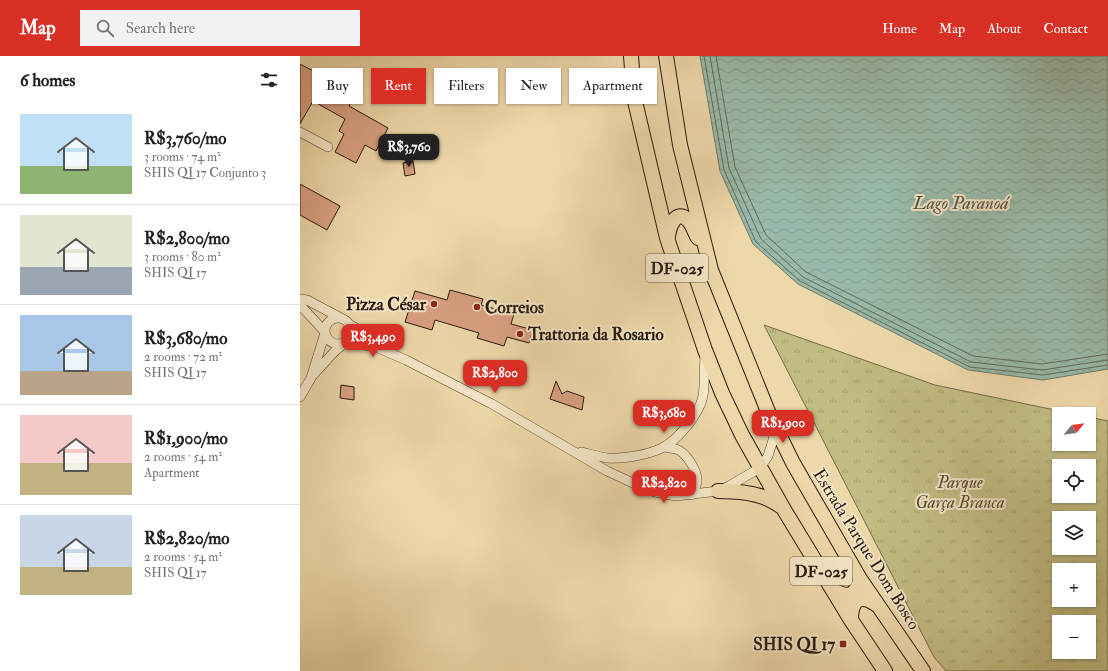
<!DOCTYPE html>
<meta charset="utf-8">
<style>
body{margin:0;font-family:"IM FELL Double Pica",serif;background:#f2f2f2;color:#202124;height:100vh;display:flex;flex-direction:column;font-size:15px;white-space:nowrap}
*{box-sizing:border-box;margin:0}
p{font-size:13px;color:#757577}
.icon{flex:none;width:22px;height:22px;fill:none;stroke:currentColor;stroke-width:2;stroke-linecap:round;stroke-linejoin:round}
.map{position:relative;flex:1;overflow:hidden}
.side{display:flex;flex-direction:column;background:#fff;width:300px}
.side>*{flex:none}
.guide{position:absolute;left:12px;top:12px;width:380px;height:36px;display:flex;gap:8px}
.needle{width:26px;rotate:61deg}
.controls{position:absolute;left:752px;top:351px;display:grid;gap:8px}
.controls a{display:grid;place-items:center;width:44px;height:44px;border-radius:0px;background:#fff;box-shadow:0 1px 3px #0004;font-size:20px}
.price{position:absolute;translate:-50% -34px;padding:0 9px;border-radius:8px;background:#d93025;color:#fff;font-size:13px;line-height:26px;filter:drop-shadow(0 1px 2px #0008)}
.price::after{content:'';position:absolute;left:50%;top:24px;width:12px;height:9px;margin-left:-6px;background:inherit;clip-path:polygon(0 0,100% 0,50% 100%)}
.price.selected{background:#222;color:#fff}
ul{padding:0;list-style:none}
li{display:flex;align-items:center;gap:12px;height:100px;padding:0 20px}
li+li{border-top:1px solid #e0e0e0}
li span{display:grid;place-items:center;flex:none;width:112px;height:80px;border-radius:0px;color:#555}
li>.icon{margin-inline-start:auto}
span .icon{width:48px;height:48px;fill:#fffc;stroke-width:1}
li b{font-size:17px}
h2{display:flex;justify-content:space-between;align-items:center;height:48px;padding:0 20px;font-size:17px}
.pill{padding:0 14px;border-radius:0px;background:#fff;box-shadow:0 1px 3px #0004;font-size:14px;line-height:36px}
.pill.selected{background:#d93025;color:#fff}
header{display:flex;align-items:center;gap:24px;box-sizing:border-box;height:56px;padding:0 20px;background:#d93025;color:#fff}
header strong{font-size:19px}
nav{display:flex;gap:22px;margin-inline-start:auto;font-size:14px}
.search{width:280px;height:36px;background:#f2f2f2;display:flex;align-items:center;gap:10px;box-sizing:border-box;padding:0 14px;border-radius:0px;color:#757577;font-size:15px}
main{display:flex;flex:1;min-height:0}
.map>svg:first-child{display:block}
.grass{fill:url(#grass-tufts);stroke:#756a49;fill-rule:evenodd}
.water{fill:url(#water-waves);stroke:#6c7a6c}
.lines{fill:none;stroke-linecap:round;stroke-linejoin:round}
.shore{stroke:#616a5d;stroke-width:1}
.building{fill:#d9a081;stroke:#291910}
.street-casing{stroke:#5a4936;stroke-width:10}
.primary-casing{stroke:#291910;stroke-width:16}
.street{stroke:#f4e6c7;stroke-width:9}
.primary{stroke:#eed8a9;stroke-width:14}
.poi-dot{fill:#8f2418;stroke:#f4e6c7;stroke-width:1.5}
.labels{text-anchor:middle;stroke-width:4;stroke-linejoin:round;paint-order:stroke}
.shield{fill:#f4e6c7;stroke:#665647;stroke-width:1}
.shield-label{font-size:16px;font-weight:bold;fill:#291910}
.poi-label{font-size:17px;font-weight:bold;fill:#291910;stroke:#f4e6c7;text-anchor:end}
.park-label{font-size:17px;font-style:italic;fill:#574a32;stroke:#f4e6c7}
.street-label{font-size:17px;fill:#291910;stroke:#f4e6c7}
.water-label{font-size:18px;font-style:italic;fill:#505146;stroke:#f4e6c7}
</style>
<header>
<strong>Map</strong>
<div class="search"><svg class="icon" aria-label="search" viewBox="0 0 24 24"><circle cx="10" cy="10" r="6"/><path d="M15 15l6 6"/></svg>Search here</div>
<nav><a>Home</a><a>Map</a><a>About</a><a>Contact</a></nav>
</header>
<main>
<section class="side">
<h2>6 homes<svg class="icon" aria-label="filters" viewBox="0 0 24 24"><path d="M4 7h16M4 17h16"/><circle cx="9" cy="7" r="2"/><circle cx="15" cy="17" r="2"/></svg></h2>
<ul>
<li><span style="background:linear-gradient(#bfe0f5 65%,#8fb573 0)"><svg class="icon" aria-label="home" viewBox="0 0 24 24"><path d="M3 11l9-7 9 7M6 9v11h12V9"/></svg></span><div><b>R$3,760/mo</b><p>3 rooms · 74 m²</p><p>SHIS QI 17 Conjunto 3</p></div></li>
<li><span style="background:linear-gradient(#dfe7d0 65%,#9aa5b1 0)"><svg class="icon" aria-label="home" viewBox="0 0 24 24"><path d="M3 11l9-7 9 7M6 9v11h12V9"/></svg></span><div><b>R$2,800/mo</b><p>3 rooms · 80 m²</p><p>SHIS QI 17</p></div></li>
<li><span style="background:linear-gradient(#a9c7e8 70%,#b9a48a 0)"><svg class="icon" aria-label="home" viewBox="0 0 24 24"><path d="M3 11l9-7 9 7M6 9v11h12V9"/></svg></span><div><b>R$3,680/mo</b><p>2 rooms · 72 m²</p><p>SHIS QI 17</p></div></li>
<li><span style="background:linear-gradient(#f6c9c9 60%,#c2b280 0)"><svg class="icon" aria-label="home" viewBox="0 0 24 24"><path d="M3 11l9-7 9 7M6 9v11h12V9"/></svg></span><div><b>R$1,900/mo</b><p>2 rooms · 54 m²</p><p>Apartment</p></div></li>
<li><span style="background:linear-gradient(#c9d6e8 65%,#c2b280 0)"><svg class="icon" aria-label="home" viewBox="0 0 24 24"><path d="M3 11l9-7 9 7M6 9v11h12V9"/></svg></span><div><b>R$2,820/mo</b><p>2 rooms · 54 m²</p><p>SHIS QI 17</p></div></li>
</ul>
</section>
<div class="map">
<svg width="808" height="615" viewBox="0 0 808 615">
<defs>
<pattern id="grass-tufts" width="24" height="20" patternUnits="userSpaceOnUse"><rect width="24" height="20" fill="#c1bc82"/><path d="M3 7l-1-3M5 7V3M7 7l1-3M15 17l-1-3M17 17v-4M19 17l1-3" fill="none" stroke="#a6a16f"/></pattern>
<pattern id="water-waves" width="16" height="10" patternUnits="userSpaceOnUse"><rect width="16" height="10" fill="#99baaa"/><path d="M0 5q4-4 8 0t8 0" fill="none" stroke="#849f91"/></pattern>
</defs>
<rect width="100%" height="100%" fill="#eed8a9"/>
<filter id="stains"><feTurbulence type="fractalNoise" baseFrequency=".005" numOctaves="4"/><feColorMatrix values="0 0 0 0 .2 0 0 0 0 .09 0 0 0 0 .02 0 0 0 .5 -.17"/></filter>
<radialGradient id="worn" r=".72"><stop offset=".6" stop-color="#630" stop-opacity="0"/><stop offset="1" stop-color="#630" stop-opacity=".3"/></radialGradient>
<path class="grass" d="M464,269L635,329L774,358H759V388H789V361L808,365V615H646L634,601ZM759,410H789V440H759ZM759,462H789V492H759ZM759,514H789V544H759ZM759,566H789V596H759Z"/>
<path class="water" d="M400,0H808V313L743,324L668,314L498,228L453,188L420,115Z"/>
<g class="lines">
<path class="shore" d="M404,0L424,114L456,186L500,225L670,311L743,319L808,309
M410,0L429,112L461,183L503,221L671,306L742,314L808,304
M416,0L435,111L466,179L506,216L673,300L742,308L808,298"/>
</g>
<path class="building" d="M0,8L23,20L25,16L58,35L49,50L88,72L76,95L65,89L56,107L35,96L44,78L39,75L45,63L13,45L0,68Z
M113,105L115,118L105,120L103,107Z
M0,128L40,150L27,174L0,159Z
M150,234L183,243L181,249L214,258L211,268L233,274L229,287L207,281L204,290L177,282L179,277L135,264L132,274L105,266L115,235L147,244Z
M256,325L262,338L267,335L284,341L282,354L250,343Z
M41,329L54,331V344L40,342Z"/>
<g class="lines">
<g class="street-casing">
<path id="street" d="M0,76L28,91
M0,243L7,244L41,262
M0,249L25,276
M25 275a13 13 0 1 1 26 0a13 13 0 1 1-26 0Z
M50,269L78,284L92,294
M47,286L56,289H64L76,291L106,304L192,348L307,415L335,428L355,436L376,440L418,435L429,430L460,412L468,400L473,384V377L472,371
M13,319L35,295L44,288
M0,341L11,322L25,277
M364,391C368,392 372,392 376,393C386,396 397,414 397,424C397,429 394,434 392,439
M281,396C290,398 299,401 308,402C324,403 347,399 362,392C378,384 400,357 403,340C405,329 404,311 405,300"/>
</g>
<g class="primary-casing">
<path id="primary" d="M331,0L334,41L367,182L405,294L422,337L442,379L483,452L551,564L585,615
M366,0L380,89L411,214L469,358L493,407L560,523L623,615
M368,181C369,171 376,151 389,165C393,170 395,177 398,182
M418,435C434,435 453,436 468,443C473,445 477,448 482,451
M533,534C548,542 555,541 560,523
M551,564C551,553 554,539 568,544C571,545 574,547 577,549"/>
</g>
<use href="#street" class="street"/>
<use href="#primary" class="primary"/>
</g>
<g class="poi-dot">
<circle cx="134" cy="248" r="4"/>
<circle cx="177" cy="251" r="4"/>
<circle cx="220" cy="278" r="4"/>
<rect x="539" y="584" width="8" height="8" rx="2"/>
</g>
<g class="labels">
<g class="shield">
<rect x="346" y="198" width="62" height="28" rx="3"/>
<rect x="490" y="501" width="62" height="28" rx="3"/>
</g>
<g class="shield-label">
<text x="377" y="218">DF-025</text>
<text x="521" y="521">DF-025</text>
</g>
<g class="poi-label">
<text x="126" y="254">Pizza César</text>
<text x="185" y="257" text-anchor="start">Correios</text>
<text x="228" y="284" text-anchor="start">Trattoria da Rosario</text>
<text x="535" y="594">SHIS QI 17</text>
</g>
<g class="park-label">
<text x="660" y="432">Parque<tspan x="660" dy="20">Garça Branca</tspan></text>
</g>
<g class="street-label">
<text transform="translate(567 493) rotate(58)" y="6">Estrada Parque Dom Bosco</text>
</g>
<g class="water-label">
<text x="661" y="153">Lago Paranoá</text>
</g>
</g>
<rect width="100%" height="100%" filter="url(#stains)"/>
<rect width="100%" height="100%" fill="url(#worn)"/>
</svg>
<div class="controls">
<a><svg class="needle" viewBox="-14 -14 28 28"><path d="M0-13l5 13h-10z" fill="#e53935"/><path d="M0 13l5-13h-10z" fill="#757577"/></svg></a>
<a><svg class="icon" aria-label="locate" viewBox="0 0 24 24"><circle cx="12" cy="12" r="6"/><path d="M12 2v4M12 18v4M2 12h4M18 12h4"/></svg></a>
<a><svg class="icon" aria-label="layers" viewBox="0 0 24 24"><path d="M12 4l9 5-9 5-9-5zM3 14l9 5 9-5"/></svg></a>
<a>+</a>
<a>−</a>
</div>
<b class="price selected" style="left:109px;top:112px">R$3,760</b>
<b class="price" style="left:73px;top:302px">R$3,490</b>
<b class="price" style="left:195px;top:338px">R$2,800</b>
<b class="price" style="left:364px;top:378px">R$3,680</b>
<b class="price" style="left:483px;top:388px">R$1,900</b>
<b class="price" style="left:364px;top:448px">R$2,820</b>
<div class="guide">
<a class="pill">Buy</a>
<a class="pill selected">Rent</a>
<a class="pill">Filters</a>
<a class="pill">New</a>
<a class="pill">Apartment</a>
</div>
</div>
</main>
